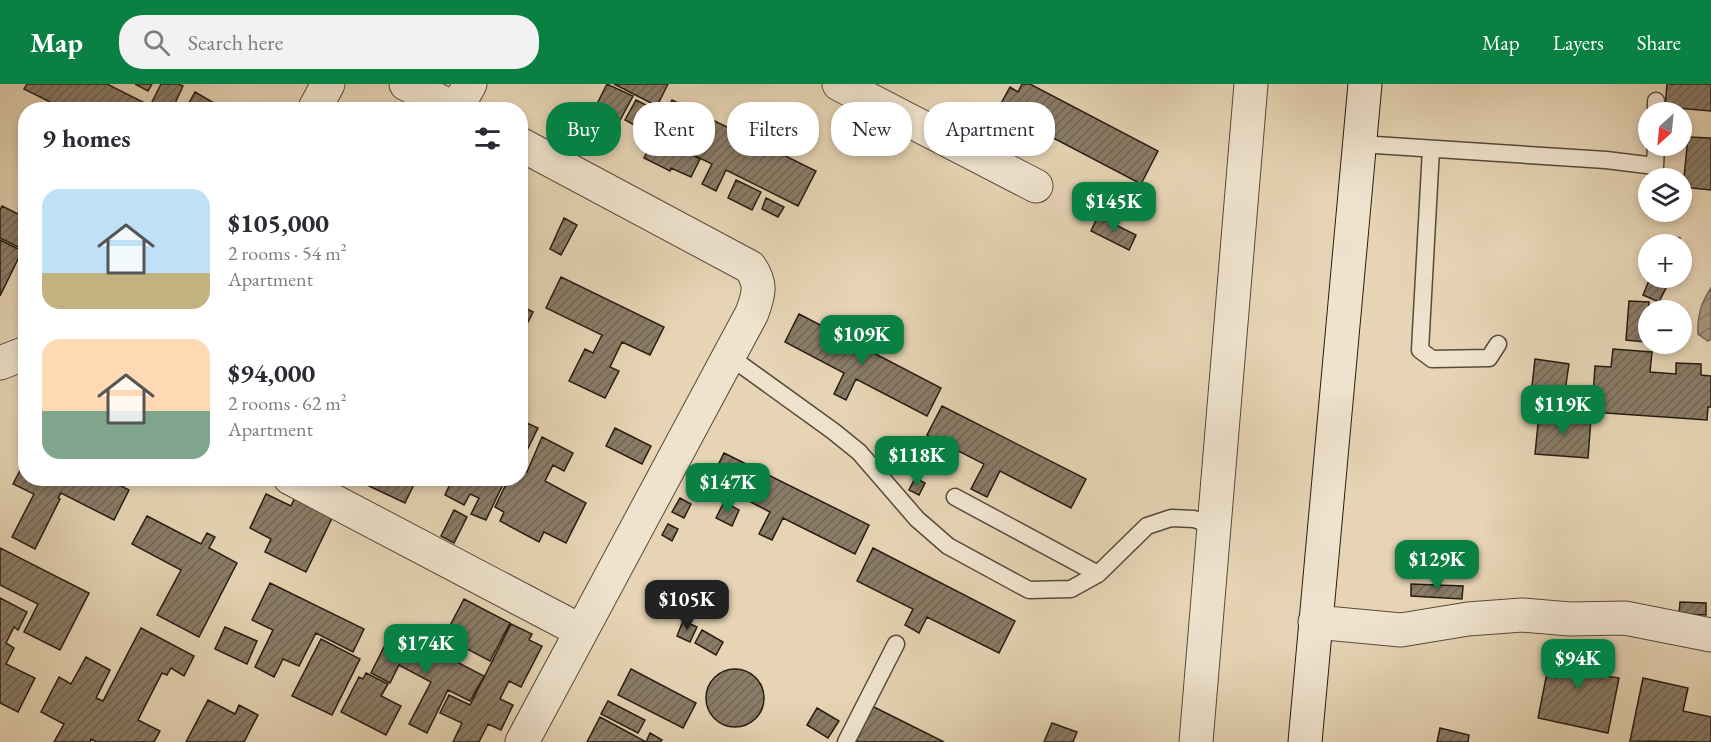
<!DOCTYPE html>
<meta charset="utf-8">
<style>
body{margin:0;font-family:"EB Garamond",serif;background:#f2f2f3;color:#2b2b33;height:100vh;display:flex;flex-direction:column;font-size:22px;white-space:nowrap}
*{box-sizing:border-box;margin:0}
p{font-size:20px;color:#7c7c81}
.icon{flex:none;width:33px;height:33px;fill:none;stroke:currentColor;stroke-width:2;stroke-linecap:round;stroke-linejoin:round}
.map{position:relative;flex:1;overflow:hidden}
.sheet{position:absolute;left:18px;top:18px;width:510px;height:384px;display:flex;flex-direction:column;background:#fff;border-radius:24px;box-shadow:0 3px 9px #0003}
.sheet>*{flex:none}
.banner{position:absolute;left:546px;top:18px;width:570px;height:54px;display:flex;gap:12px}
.needle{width:39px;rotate:207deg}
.tools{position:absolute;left:1638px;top:18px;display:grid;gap:12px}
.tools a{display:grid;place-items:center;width:54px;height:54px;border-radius:50%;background:#fff;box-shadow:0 3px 9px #0003;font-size:30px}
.price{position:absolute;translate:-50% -51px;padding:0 14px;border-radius:12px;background:#0b8043;color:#fff;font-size:20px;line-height:39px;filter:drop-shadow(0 2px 3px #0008)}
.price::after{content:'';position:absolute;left:50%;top:36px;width:18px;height:14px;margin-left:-9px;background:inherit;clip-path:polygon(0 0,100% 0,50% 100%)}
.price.current{background:#222;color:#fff}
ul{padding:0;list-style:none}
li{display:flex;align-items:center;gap:18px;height:150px;padding:0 24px}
li span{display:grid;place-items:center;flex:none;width:168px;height:120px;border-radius:18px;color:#555}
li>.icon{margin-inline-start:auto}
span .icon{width:72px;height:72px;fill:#fffc;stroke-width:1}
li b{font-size:26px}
h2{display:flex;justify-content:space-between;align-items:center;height:72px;padding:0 24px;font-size:26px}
.chip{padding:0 21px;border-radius:24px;background:#fff;box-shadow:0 3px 9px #0003;font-size:21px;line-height:54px}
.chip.current{background:#0b8043;color:#fff}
header{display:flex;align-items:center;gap:36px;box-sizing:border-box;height:84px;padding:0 30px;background:#0b8043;color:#fff}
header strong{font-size:28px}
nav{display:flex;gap:33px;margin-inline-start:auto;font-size:21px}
.search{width:420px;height:54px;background:#f2f2f3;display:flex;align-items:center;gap:15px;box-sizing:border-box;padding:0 21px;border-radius:24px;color:#7c7c81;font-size:22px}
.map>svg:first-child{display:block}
.water{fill:url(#water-waves);stroke:#736653;stroke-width:1.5}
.building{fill:url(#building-hatch);stroke:#271d13;stroke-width:1.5}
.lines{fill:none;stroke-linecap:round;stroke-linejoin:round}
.lane-casing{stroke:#574b3b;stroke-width:19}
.street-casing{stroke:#574b3b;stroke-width:35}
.secondary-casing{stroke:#271d13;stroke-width:35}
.lane{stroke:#efe3ce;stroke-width:16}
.street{stroke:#efe3ce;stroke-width:33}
.secondary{stroke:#efe3ce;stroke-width:33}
</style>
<header>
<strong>Map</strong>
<div class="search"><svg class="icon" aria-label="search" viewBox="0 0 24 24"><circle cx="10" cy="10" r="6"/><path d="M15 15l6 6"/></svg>Search here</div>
<nav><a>Map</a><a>Layers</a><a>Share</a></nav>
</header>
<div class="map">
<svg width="1711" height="658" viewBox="0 0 1711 658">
<defs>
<pattern id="water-waves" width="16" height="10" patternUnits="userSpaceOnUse" patternTransform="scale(1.5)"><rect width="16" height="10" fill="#a5967d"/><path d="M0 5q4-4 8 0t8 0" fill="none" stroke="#867a65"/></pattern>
<pattern id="building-hatch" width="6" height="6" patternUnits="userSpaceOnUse" patternTransform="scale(1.5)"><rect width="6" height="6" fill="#8a7c67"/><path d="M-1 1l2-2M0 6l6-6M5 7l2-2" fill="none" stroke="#716554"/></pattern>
</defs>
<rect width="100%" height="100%" fill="#e6d4b4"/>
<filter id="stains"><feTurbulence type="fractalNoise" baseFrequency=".00333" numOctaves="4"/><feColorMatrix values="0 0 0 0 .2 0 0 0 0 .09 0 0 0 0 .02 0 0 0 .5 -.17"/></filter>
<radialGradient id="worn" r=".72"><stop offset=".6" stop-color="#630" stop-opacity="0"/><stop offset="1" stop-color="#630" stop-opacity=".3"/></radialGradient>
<path class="water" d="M1711,204V255L1708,257L1698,250C1697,232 1701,219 1711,204Z"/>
<path class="building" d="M27,0H107L143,18L139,26H82L79,23L78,26H66L24,5Z
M135,0H152L148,7Z
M161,0H178L183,2L172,26H148Z
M607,0L633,12L618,40L594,26Z
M614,0H668L657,22Z
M1022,0H1030L1158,67L1141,100L998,25L1010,3L1018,8Z
M1667,0H1711V27L1665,23Z
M195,8L226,26H185Z
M636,16L648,22L638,43L625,36Z
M672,16L816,87L798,122L726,86L716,107L702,100L712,80L655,52Z
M655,52L700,75L691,93L671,84L670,87L644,74Z
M1688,53L1711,54V106L1683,103Z
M736,96L761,108L752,126L728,114Z
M766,114L784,123L778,133L762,125Z
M2,122L26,134V167L0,154V126Z
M1098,132L1136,151L1129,166L1091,147Z
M564,134L577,141L561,171L550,165Z
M1665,151L1680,154L1679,160H1662Z
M0,156L22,167L0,212Z
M561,193L664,243L650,271L622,258L610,283L619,287L605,314L569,297L585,265L593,269L602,251L546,224Z
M1650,194H1671L1659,218L1643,211Z
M1629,217L1649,218L1645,258L1626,256Z
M520,221L533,228L522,250L520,249Z
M799,230L941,304L927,332L856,295L846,316L834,310L844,289L785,258Z
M1613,265L1652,268L1650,288L1676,290V279L1701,280V291L1711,292V323H1708L1707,336L1592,328L1595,282L1611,283Z
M1535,275L1569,280L1565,307L1532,302Z
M942,322L1086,395L1071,424L1000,387L987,413L971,405L984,380L927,351Z
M1539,330L1591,334L1588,374L1535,370Z
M527,339L538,344L525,370L520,368V351Z
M615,344L651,362L642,380L606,362Z
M542,353L573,369L564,387L553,381L545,397L586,419L566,459L544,448L539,458L500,437L504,428L495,423L509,394H520V385L527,388Z
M724,369L869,441L855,470L783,434L772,456L759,450L770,428L710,397Z
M26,375V394H106L129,406L114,436L61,409L58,414L60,415L35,465L12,453L34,410L13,400Z
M352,394H417L405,419Z
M438,394H506L486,436L471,430L479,414L470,410L464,421L445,411L450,400Z
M915,394L925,399L919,411L909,406Z
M266,410L291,422L296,411L334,430L306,488L265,468L271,455L250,444Z
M680,414L691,420L684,434L672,428Z
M724,418L739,426L732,442L716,434Z
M454,426L467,433L454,459L441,452Z
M147,432L201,460L207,449L215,453L209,464L237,479L199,553L157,531L181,486L132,460Z
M668,440L678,445L672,457L662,451Z
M0,464L89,509L60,566L24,548L38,520L0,501Z
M873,464L1015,537L999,569L927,533L919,549L905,541L913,525L857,497Z
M270,499L364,545L353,568L316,549L299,582L283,575L274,593L255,583L273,546L252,536Z
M1411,500L1463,502L1462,515L1411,512Z
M0,514L27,528L18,546L14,543L6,559L14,564L6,580L35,594L18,628L0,619Z
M464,515L510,539L490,577L444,553Z
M1680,518L1706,519V531L1679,530Z
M683,537L697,543L690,558L677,552Z
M511,540L532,550L529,556L542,562L521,603L509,597L500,615L513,621L501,646L488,640L479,658H453L462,639L440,629L449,611L470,621Z
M225,543L257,557L247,580L215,565Z
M141,544L194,572L184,592L171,584L167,591L162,589L138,636L160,647L154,658H97L91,655L90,658H54L64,640L41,628L59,593L71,600L86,573L110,586L96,614L103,617Z
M393,545L484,592L470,617L448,606L427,649L409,640L431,598L399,581L390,599L371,589Z
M702,546L723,558L716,571L695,559Z
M321,555L360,575L332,631L292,612Z
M1553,559L1605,571L1600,591L1619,594L1608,649L1538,634Z
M706 614a29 29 0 1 1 58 0a29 29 0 1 1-58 0Z
M631,585L696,619L683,644L618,611Z
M366,589L388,600L381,612L401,622L386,651L341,628L359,593L363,595Z
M1643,594L1688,604L1683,627L1711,633V658L1630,657Z
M208,616L235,630L239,621L258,631L244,658H186Z
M608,617L645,636L638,649L601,630Z
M870,621L944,658H859L853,655Z
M817,624L839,637L828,654L807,641Z
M600,633L646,658H587Z
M1052,639L1077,648L1073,658H1044Z
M1440,644L1469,651L1468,658H1437Z
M650,649L662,656L660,658H646Z"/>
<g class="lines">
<g class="lane-casing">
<path id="lane" d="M1656,28V17
M1360,60L1606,76L1655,82L1656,62
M1431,65L1420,266L1432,275L1489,274L1498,260
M729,272L833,347L859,368L917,435L948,462L1029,506L1071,505L1098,490L1147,442L1171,434L1194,435L1214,442
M955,413L1098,490
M846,658L896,560"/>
</g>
<g class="street-casing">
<path id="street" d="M406,0L457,26
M839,0L1036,102
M456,25L470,0
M314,26L328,0
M520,60L750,183C762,200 759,210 752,229L522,658
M0,279L26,269
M290,394L581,547
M1315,538L1401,546L1468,535L1522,531L1570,535L1625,534L1711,551
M1196,658L1251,0"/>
</g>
<g class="secondary-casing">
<path id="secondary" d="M1305,658L1365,0"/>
</g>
<use href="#lane" class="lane"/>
<use href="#street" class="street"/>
<use href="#secondary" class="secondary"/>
</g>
<rect width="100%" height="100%" filter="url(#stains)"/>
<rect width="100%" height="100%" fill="url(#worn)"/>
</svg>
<div class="tools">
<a><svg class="needle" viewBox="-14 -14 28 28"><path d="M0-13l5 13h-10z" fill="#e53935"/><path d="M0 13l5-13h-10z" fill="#7c7c81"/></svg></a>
<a><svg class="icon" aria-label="layers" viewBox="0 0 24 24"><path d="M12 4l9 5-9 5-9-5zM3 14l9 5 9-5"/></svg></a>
<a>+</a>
<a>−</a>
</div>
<b class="price" style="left:1114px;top:149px">$145K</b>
<b class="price" style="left:862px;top:282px">$109K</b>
<b class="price" style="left:1563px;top:352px">$119K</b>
<b class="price" style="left:917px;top:403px">$118K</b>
<b class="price" style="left:728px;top:430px">$147K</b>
<b class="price" style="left:1437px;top:507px">$129K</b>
<b class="price current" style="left:687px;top:547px">$105K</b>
<b class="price" style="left:426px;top:591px">$174K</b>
<b class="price" style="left:1578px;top:606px">$94K</b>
<div class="banner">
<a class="chip current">Buy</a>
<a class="chip">Rent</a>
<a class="chip">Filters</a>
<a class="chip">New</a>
<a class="chip">Apartment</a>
</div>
<section class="sheet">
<h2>9 homes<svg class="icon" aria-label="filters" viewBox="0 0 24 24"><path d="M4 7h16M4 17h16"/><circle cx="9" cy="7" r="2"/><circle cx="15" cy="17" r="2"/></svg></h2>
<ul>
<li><span style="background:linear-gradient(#bfe0f5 70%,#c2b280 0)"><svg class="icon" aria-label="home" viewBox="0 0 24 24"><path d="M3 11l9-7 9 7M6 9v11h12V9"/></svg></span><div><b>$105,000</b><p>2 rooms · 54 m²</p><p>Apartment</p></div></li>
<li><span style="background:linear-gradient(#ffd9b3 60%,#7fa58c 0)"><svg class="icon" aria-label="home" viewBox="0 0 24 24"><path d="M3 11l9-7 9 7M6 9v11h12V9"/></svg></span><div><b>$94,000</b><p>2 rooms · 62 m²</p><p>Apartment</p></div></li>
</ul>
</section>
</div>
